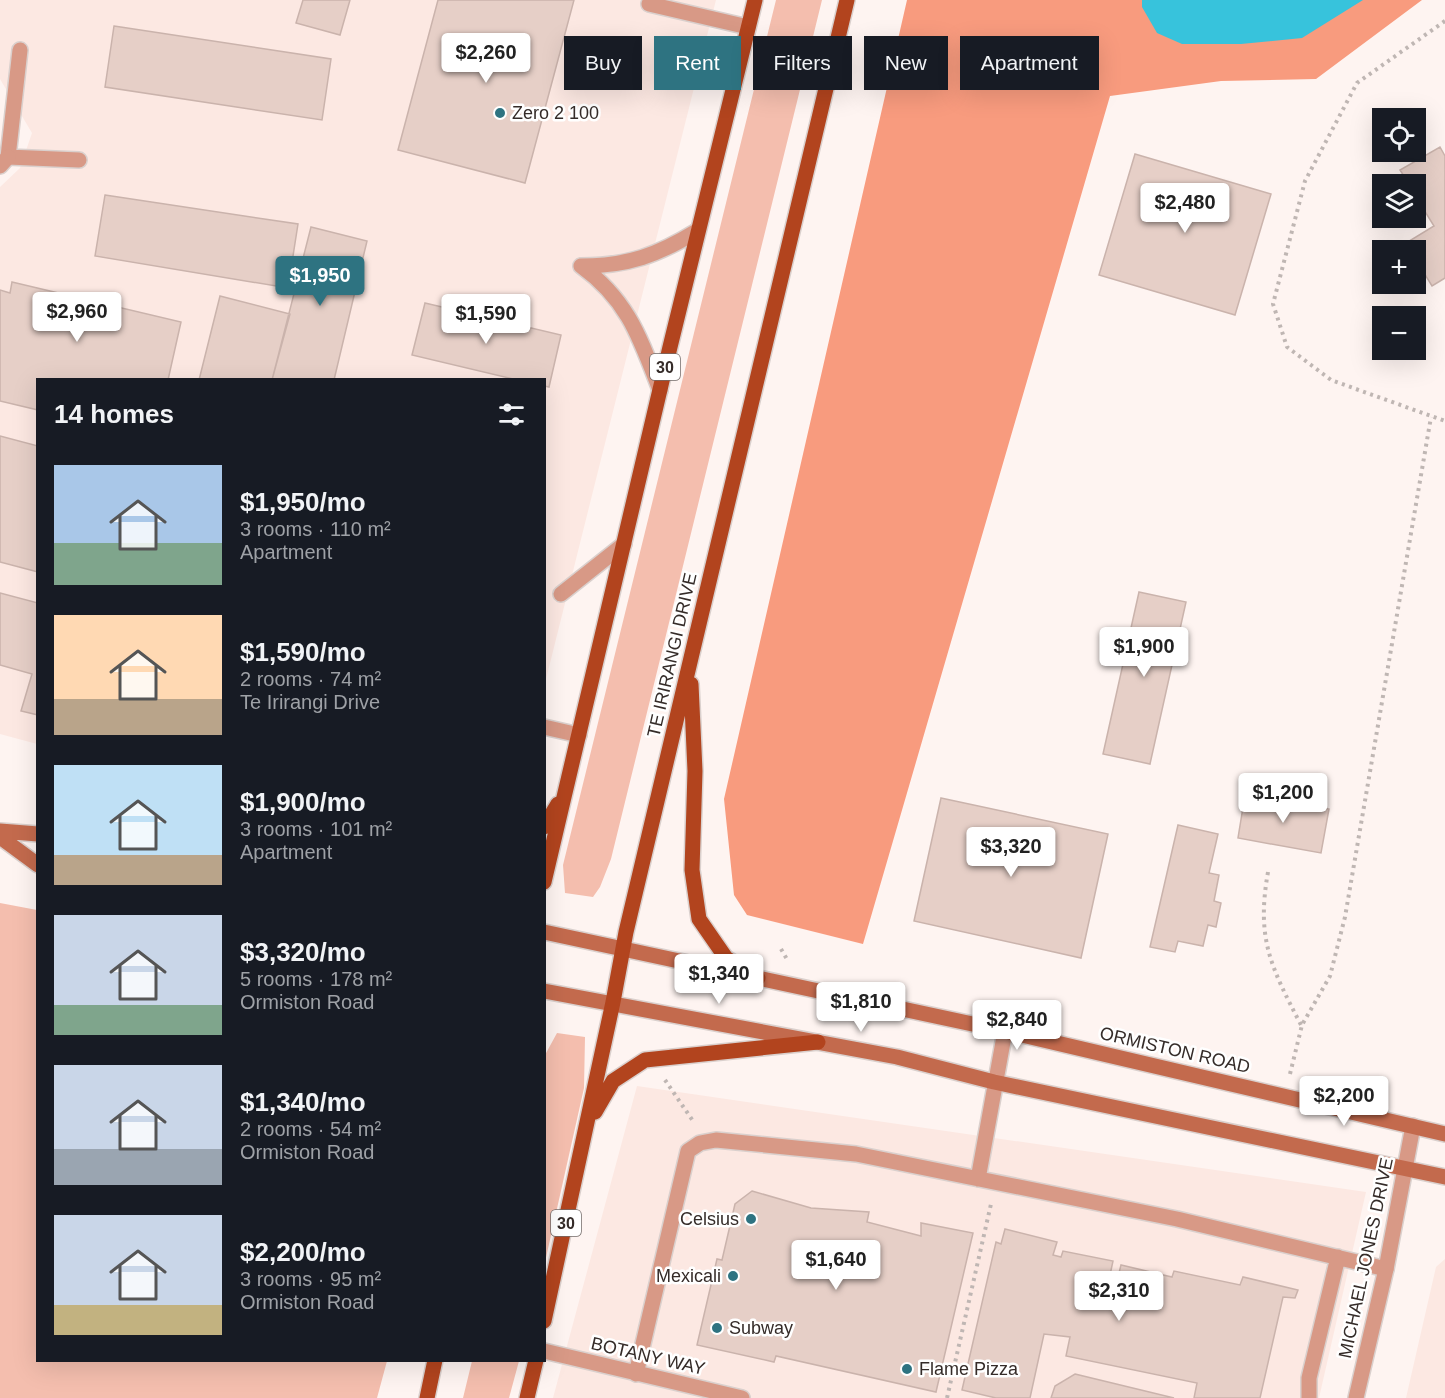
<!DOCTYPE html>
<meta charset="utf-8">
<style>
body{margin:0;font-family:Arial,sans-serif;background:#20242c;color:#f1f3f6;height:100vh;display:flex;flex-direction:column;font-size:22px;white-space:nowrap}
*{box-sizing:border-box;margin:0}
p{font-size:20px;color:#9ea1a6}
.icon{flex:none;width:33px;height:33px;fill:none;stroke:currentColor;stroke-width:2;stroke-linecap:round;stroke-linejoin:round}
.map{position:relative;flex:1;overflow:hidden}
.sheet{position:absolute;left:36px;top:378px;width:510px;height:984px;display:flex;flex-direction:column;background:#171b24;border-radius:0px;box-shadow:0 6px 24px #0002}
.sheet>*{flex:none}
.hud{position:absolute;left:564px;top:36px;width:570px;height:54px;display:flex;gap:12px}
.buttons{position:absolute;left:1372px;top:108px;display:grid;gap:12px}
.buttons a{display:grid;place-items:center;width:54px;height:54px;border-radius:0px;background:#171b24;box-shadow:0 6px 24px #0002;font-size:30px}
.price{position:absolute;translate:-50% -51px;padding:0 14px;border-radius:6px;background:#fff;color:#222;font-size:20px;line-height:39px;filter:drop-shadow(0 2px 3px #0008)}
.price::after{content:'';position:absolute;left:50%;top:36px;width:18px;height:14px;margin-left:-9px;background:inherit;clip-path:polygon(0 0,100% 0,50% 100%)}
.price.selected{background:#2e7381;color:#fff}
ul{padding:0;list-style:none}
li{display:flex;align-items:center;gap:18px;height:150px;padding:0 18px}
li span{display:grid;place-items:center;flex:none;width:168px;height:120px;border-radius:0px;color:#555}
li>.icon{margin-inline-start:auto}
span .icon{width:72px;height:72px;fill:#fffc;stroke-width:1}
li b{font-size:26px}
h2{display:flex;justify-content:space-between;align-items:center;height:72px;padding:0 18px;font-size:26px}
.pill{padding:0 21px;border-radius:0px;background:#171b24;box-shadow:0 6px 24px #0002;font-size:21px;line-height:54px}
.pill.selected{background:#2e7381;color:#fff}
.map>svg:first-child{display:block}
.built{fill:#fce8e2}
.green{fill:#f4beae}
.forest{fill:#f89b7e}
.water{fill:#37c3dc}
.building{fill:#e6cfc7;stroke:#cab3ac;stroke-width:1.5}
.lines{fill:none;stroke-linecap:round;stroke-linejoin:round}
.service-casing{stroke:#dad0cd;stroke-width:18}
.minor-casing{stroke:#dad0cd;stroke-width:18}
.secondary-casing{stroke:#dad0cd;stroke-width:18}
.primary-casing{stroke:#dad0cd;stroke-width:18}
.path{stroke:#bfb6b3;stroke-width:4;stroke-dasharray:3 4.5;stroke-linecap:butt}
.service{stroke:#d89986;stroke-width:15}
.minor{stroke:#d89986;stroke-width:15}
.secondary{stroke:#c36a4d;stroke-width:15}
.primary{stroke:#b2441e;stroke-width:15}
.poi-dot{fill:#2e7381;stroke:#fff;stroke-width:2}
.labels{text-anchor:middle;stroke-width:5;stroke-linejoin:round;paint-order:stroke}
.shield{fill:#fff;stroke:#726b69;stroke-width:1.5}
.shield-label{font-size:16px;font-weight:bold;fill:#352c29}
.poi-label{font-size:18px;fill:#352c29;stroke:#fff;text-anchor:start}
.street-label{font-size:18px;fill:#352c29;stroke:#fff}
</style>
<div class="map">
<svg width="1445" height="1398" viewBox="0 0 1445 1398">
<rect width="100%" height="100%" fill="#fef4f1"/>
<path class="built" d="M0,0H716L545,683L544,380H38L37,744L0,734V187L20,168L32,133L0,79Z
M637,1086L1366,1192L1319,1398H553Z
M1445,1259V1398H1406L1436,1267Z"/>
<path class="green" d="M776,0H822L611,859L600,887L593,897L565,893L563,865Z
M0,903L37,910L38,1360L387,1361L377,1398H0Z
M557,1033L585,1037L584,1088L545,1262V1055Z
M472,1361H519L509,1398H463Z"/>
<path class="forest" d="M907,0H1422L1316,79L1221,81L1110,96L863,944L747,915L734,895L724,799Z"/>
<path class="water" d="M1142,0H1363L1302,38L1241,44H1182L1157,33L1142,7Z"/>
<path class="building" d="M303,0H350L340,35L296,23Z
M438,0H574L525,183L398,150Z
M114,26L331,59L322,120L105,87Z
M1440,147L1445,156V278L1432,286L1416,260V250H1410L1406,243L1434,226L1416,197V184H1409L1400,170Z
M1135,154L1271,194L1235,315L1099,275Z
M105,195L298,224L288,288L95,256Z
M311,227L367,241L334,380H272Z
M12,282L181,322L168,380H38V410L0,401V290L10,293Z
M220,296L290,314L272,380H199Z
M425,303L561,335L549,387L544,386V380H517L412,355Z
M0,436L38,446V572L0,562Z
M1139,592L1186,602L1150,764L1103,754Z
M0,593L38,603V715L21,711L32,674L0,665Z
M1245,795L1329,809L1321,853L1238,838Z
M941,798L1108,834L1081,958L914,921Z
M1178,825L1218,834L1209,873L1219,875L1214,901L1221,903L1216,927L1208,925L1203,946L1178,941L1175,952L1150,947Z
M752,1191L811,1208L869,1212L867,1222L921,1236V1223L973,1233L936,1392L776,1356L774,1362L697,1345L717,1259L722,1260L735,1204Z
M1005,1229L1057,1242L1053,1255L1061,1257L1063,1251L1113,1261L1110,1275L1118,1277L1121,1265L1172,1277L1174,1271L1240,1285L1243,1277L1298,1290L1295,1298L1283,1297L1260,1398H1194L1197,1383L1066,1356L1070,1337L1044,1334L1030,1398H996L962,1390L996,1242L1001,1244Z
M1075,1374L1174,1398H1051L1055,1386Z"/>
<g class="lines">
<g class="service-casing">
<path id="service" d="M649,4L748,27
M8,157L20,50
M8,157L79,160
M581,266C628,300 640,338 660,390
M581,266C628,266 658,255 697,231
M561,594L624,544
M544,727L579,735
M978,1179L1005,1031
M544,1351L742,1398
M636,1374L688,1151L700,1143L716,1140L856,1154L1177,1219L1386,1269
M1309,1398V1378L1338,1257"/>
</g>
<g class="minor-casing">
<path id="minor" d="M0,166L8,157
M1356,1398L1386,1269L1413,1126"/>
</g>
<g class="secondary-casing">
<path id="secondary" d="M0,831L38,834
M0,837L38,865
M544,932L1005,1031L1445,1134
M544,991L897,1057L994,1082L1445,1177"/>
</g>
<g class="primary-casing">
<path id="primary" d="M691,684L695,771L692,870L699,919L726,958L758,978
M544,827L558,804
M544,882L670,347L755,0
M595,1112L613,1081L645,1060L818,1042
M544,1321L613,1002L626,932L847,0
M427,1398L435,1360
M527,1398L536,1360"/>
</g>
<path class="path" d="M1445,21L1357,83L1305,181L1273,304L1287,347L1331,380L1445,421
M1268,872C1256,939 1271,967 1301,1025
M781,949L788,961
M1290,1074L1302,1025L1330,976L1345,917L1431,417
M665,1080L693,1121
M947,1398L991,1204"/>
<use href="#service" class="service"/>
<use href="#minor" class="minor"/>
<use href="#secondary" class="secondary"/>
<use href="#primary" class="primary"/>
</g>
<g class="poi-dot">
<circle cx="500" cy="113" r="6"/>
<circle cx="751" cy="1219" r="6"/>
<circle cx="733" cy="1276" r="6"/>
<circle cx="717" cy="1328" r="6"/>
<circle cx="907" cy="1369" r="6"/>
</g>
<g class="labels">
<g class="shield">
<rect x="650" y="354" width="30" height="26" rx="4.5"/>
<rect x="551" y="1210" width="30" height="26" rx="4.5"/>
</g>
<g class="shield-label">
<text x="665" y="373">30</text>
<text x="566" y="1229">30</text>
</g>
<g class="poi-label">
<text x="512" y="119">Zero 2 100</text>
<text x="739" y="1225" text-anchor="end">Celsius</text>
<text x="721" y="1282" text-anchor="end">Mexicali</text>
<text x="729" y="1334">Subway</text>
<text x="919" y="1375">Flame Pizza</text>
</g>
<g class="street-label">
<text transform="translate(672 655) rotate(-77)" y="6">TE IRIRANGI DRIVE</text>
<text transform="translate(1175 1050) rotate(13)" y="6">ORMISTON ROAD</text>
<text transform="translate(1366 1258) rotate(-78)" y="6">MICHAEL JONES DRIVE</text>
<text transform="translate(648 1356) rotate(13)" y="6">BOTANY WAY</text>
</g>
</g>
</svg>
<div class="buttons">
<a><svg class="icon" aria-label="locate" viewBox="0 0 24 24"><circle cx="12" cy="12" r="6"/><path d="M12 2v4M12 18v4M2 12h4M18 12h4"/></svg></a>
<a><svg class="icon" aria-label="layers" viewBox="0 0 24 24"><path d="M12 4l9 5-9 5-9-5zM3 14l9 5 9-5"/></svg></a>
<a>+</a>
<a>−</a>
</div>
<b class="price" style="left:486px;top:84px">$2,260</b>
<b class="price" style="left:1185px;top:234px">$2,480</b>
<b class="price selected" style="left:320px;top:307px">$1,950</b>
<b class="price" style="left:77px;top:343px">$2,960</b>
<b class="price" style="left:486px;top:345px">$1,590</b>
<b class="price" style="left:1144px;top:678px">$1,900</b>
<b class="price" style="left:1283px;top:824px">$1,200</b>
<b class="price" style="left:1011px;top:878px">$3,320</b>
<b class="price" style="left:719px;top:1005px">$1,340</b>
<b class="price" style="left:861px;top:1033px">$1,810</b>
<b class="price" style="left:1017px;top:1051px">$2,840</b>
<b class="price" style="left:1344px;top:1127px">$2,200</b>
<b class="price" style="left:836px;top:1291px">$1,640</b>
<b class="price" style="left:1119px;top:1322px">$2,310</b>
<div class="hud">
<a class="pill">Buy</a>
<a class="pill selected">Rent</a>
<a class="pill">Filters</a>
<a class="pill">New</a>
<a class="pill">Apartment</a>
</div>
<section class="sheet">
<h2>14 homes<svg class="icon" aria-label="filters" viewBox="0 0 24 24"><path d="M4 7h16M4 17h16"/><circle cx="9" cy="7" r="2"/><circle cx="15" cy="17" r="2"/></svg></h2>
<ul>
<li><span style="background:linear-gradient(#a9c7e8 65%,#7fa58c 0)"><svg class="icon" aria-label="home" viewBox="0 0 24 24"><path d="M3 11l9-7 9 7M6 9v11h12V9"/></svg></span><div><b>$1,950/mo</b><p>3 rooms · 110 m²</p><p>Apartment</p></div></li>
<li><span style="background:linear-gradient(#ffd9b3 70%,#b9a48a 0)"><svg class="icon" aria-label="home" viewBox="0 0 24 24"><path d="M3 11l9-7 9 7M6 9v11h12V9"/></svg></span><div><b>$1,590/mo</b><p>2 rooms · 74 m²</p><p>Te Irirangi Drive</p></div></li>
<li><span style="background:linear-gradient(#bfe0f5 75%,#b9a48a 0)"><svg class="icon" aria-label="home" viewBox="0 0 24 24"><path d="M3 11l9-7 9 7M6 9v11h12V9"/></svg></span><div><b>$1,900/mo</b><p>3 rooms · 101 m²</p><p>Apartment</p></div></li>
<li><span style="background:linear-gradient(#c9d6e8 75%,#7fa58c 0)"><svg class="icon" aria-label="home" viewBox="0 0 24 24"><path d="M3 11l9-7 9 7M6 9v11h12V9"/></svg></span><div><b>$3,320/mo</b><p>5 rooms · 178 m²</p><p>Ormiston Road</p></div></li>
<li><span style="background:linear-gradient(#c9d6e8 70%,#9aa5b1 0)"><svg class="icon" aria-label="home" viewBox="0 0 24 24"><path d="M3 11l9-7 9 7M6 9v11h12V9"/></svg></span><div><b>$1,340/mo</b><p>2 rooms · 54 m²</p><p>Ormiston Road</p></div></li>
<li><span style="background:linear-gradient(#c9d6e8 75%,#c2b280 0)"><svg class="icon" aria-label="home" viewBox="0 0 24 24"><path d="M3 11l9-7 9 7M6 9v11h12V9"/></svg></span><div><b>$2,200/mo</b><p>3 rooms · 95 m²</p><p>Ormiston Road</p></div></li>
</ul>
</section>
</div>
